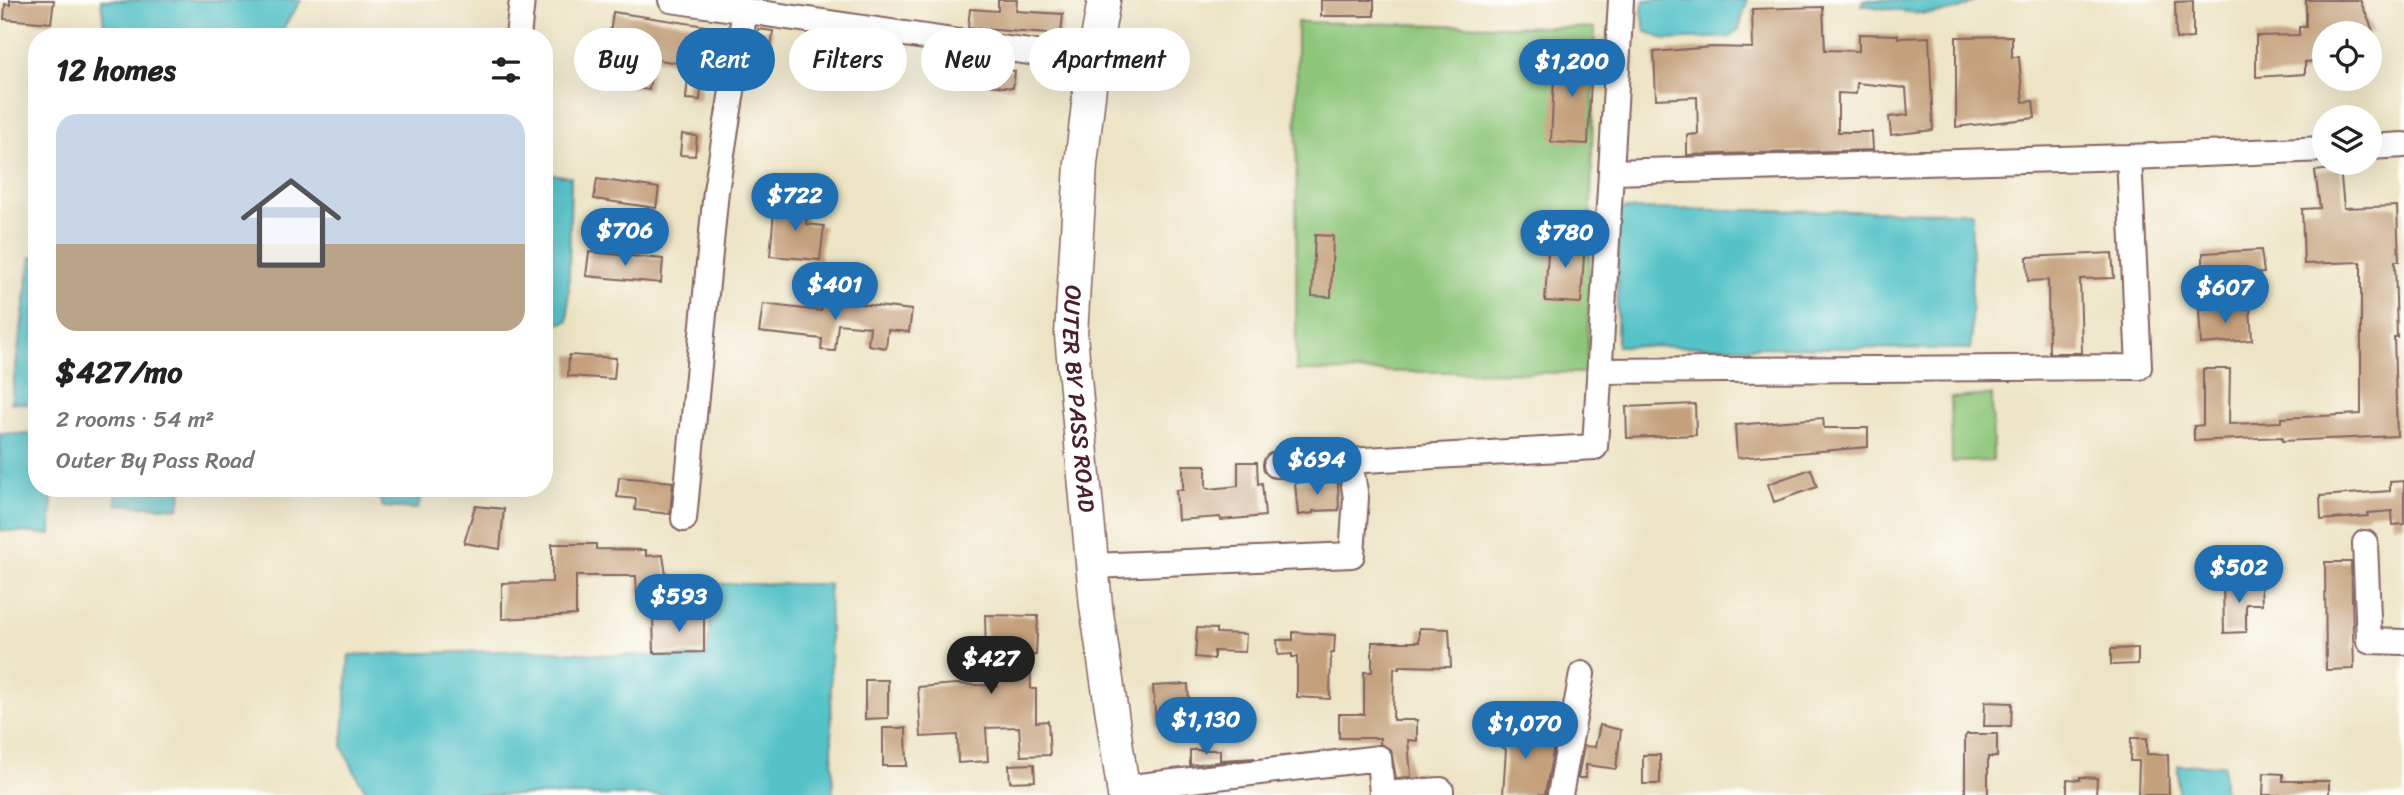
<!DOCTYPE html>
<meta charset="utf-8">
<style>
body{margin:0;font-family:Sriracha,sans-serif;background:#f6f6f6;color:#222;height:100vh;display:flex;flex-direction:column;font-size:26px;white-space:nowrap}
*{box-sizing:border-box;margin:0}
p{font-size:23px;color:#767676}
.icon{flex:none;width:38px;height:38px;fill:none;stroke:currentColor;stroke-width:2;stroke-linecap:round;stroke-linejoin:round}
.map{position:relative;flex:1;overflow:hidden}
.details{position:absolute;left:28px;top:28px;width:525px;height:469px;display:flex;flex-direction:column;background:#fff;border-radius:28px;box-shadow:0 7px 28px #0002}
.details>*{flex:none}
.top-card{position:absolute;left:574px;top:28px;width:665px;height:63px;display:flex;gap:14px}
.controls{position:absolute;left:2312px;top:21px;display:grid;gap:14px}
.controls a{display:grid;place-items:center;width:70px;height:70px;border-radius:50%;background:#fff;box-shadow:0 7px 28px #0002;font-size:35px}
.price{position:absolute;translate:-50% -60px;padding:0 16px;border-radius:24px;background:#1f6fb2;color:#fff;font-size:23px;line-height:46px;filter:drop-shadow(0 2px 4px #0008)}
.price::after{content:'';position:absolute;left:50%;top:42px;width:21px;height:16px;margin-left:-10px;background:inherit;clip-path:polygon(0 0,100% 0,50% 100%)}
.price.current{background:#222;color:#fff}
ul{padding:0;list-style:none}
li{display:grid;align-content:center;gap:14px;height:371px;padding:0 28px}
li span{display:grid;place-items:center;height:217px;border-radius:21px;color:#555}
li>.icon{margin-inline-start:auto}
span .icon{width:126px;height:126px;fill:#fffc;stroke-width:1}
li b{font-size:30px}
h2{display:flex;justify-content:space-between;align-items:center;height:84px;padding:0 28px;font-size:30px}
.chip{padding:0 24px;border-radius:32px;background:#fff;box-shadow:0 7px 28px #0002;font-size:24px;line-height:63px}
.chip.current{background:#1f6fb2;color:#fff}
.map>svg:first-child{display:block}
.green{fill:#8dc679;stroke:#6c7252;stroke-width:2}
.water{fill:#54c2c8;stroke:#4f707a;stroke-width:2}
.building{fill:#c4a07c}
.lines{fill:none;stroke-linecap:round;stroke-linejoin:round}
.minor-casing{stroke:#836461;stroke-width:28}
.major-casing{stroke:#836461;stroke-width:35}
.minor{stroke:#fff;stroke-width:24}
.major{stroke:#fff;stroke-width:32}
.labels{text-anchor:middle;stroke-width:6;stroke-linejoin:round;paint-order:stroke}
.street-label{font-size:23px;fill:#4a1f2b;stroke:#fdfcf7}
</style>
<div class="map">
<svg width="2404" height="795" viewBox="0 0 2404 795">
<rect width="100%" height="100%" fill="#fdfcf7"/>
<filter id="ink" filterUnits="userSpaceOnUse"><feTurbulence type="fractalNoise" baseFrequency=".0143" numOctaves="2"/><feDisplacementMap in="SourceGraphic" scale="14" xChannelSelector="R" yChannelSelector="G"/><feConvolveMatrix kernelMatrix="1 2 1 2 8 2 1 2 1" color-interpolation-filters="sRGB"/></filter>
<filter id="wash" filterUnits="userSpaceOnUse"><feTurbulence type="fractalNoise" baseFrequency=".00686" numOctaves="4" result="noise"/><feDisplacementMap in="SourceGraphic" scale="28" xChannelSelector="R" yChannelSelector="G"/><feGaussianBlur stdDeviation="1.57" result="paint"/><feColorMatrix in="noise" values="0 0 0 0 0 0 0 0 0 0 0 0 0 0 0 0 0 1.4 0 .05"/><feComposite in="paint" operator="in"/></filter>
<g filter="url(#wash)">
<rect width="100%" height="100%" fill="#ede4c5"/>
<path class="green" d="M1297,22L1595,28L1587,373L1296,371Z
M1992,395L1993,461L1952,462L1951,398Z"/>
<path class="water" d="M101,0H301L280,33V37H111L104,25Z
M1644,0H1747L1739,29L1730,37L1666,40L1645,31L1642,11Z
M1863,0H1973L1974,1C1944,24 1897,9 1862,5Z
M544,173L571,177L568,321L544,328Z
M1618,209L1972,212L1971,349L1617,346Z
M31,257H37V405L11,402Z
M0,433L37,435V488H52L51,535L0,530Z
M116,488H182L179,508L116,504Z
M374,488H422L418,509L383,507Z
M713,584H829L833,795H370L359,780L342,746L349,655L536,650L608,655L707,657Z
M2178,765H2224V795H2178Z"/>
<g id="blocks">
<path class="building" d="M10,0H54L51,23L4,19L5,4L10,5Z
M998,0H1017L1016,11L1063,14L1061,35L968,28L970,9L998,11Z
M1321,0H1374V16H1321Z
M2306,0H2360L2374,33H2324V43H2320V61L2305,62V74L2256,77V36L2299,35V27H2306Z
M2193,1V38L2176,39L2175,2Z
M1823,7L1825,50L1859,51V34L1898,35V38L1929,37L1933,130L1891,135L1889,117L1908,115L1906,88L1857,83L1856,94L1838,93V132H1872L1873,150L1687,155V135L1698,134L1697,97L1656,99L1654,52L1712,47L1753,48L1752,9Z
M613,12L713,27L707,67H703L700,100L686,99L689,65L653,59L649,90L603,84Z
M758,29L773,31L770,60L755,59Z
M2012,36V57H2019L2023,102L2033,101L2035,118L1956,127V37Z
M1555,55L1592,56L1588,144L1551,142Z
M990,68L1015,71L1013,88L988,85Z
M682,134L697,136L695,156L680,155Z
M2340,168L2344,208L2397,206L2399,261H2395L2397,337H2394L2397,436L2282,441V437L2194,441V426L2203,425V369H2230L2229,424L2281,422V418L2361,414V262L2304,264L2302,209L2320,208L2315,171Z
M597,179L659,188L656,208L594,199Z
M775,200L808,203L806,224L824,226L820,260L770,256Z
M1315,235L1333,236L1331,297L1312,296Z
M1549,236L1585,239L1581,303L1545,301Z
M2261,250L2264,273L2203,277V253Z
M589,252L663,259L661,283L586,276Z
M2112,253L2114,278L2080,279L2082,353H2049L2048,280L2028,281L2027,257Z
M823,300L912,310L909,332L888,330L886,348L868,345L870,327L838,324L835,351L821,350L822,339L759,332L763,304L821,311Z
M2250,306L2252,340L2201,344L2199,309Z
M569,355L616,358L614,379L568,376Z
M1695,404L1696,435L1627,438L1626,407Z
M1823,418L1824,428H1868V447L1737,458L1735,425Z
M1238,462H1257L1258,484L1262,483L1265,516L1221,520L1220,517L1178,520L1176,490H1183V465H1206V488L1209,489L1238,486Z
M1811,469L1817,487L1774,502L1768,484Z
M619,477L673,482L670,514L635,510L636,499L617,497Z
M1310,481V483L1338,482L1339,510L1313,511V513L1298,515L1295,483Z
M2404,481V524L2393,525L2392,511L2368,513V516L2321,520L2320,496L2390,491V482Z
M475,506L504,509L500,549L464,543Z
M552,544H596V549L646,550V556L663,555L666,575L654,576V594H637L636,576H576V615L502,619V583L552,582Z
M2325,562H2351L2354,669L2326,670Z
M2245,583V586H2261L2262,604H2246V632L2224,633L2223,584Z
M985,615L1038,616L1036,655H1030L1031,689H1036V722L1048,721L1050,755L1021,756L1019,727L986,728L988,761L958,763L957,735L921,737L918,687L956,684L997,686L996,655H986Z
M704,616V652L654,653L653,617Z
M1197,628L1216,629V633L1246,634L1245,652L1214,651V659L1195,657Z
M1419,628L1449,629L1451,667L1399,666V669L1394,668L1393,720H1417V741L1408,740L1411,777L1396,778L1391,750L1380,744V738H1339V714H1364V672H1372V642H1419Z
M1293,632L1335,635L1334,653H1331L1330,699L1297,697V657H1292V654L1278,655L1277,640H1293Z
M2138,648V664L2111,665V649Z
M865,680H888V718L865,719Z
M1188,684L1190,723L1156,725L1153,686Z
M1985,702L2012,703L2011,726H1984Z
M1503,723L1555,741L1545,794L1503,795L1506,749L1495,744Z
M1600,725L1621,730L1616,769L1586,765V778H1578L1584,746L1595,747Z
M883,728H906L907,766H883Z
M1967,734H1997V757H1988V794H1965V737Z
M2131,738H2147V754L2168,755L2169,795H2138L2139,761H2130Z
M1190,750H1220V760L1255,758L1190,765Z
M1643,755H1660V784H1643Z
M1034,764L1035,781L1010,782L1009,765Z
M2264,773L2283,774V781H2329V795H2263Z
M2080,777L2097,778L2096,795H2067V779L2080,780Z"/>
</g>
</g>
<g filter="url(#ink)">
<use href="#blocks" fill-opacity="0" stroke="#836461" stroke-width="2"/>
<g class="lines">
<g class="minor-casing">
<path id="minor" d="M671,0L1077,59
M518,37L522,0
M2370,147L2404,145
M1611,172L2129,157
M1600,371L2139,367L2129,157L2324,149
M1276,465L1595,447L1621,0
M684,519L716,191L745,10
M2365,543L2369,641L2404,642
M1093,566L1352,555L1356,498L1350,461
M1123,788L1379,758L1382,794L1441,790V795
M1560,795L1582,674"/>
</g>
<g class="major-casing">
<g id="major">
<path id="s1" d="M1104,0L1093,61L1081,164L1071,335L1096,606L1124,795"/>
</g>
</g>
<use href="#minor" class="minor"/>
<use href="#major" class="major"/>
</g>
</g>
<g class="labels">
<g class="street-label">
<text dy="8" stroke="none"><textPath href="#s1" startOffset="401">OUTER BY PASS ROAD</textPath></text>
</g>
</g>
</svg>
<div class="controls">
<a><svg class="icon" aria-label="locate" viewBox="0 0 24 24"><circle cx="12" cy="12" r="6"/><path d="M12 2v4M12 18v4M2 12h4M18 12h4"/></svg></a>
<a><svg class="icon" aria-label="layers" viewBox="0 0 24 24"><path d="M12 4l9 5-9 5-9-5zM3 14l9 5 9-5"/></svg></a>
</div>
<b class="price" style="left:1572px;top:99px">$1,200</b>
<b class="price" style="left:795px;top:233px">$722</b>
<b class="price" style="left:625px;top:268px">$706</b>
<b class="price" style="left:1565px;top:270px">$780</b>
<b class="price" style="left:835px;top:322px">$401</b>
<b class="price" style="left:2225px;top:325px">$607</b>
<b class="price" style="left:1317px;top:497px">$694</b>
<b class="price" style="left:2239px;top:605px">$502</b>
<b class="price" style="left:679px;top:634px">$593</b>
<b class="price current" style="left:991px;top:696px">$427</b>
<b class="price" style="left:1206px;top:757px">$1,130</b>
<b class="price" style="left:1525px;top:761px">$1,070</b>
<div class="top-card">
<a class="chip">Buy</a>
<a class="chip current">Rent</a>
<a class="chip">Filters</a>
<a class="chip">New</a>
<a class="chip">Apartment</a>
</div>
<section class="details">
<h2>12 homes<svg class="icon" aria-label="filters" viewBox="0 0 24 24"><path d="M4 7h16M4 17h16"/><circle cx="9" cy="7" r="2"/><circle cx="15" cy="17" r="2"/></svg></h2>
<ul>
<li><span style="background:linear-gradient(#c9d6e8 60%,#b9a48a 0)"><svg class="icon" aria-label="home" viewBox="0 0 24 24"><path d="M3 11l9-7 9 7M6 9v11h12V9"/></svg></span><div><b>$427/mo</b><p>2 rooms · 54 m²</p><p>Outer By Pass Road</p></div></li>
</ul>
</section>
</div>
